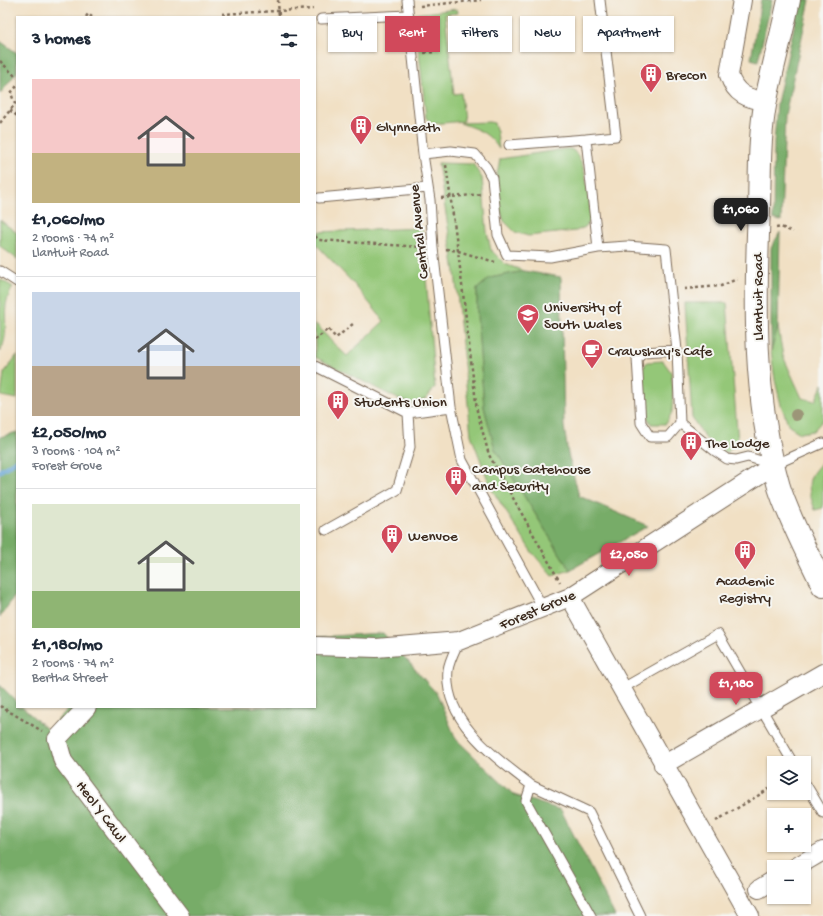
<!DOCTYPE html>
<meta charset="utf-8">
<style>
body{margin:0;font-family:"Gochi Hand",sans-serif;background:#f2f2f3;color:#1f2937;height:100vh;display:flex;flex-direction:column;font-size:15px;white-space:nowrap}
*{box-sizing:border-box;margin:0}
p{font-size:13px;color:#747a83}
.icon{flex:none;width:22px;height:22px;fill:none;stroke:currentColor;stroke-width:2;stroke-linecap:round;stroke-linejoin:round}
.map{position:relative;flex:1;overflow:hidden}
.panel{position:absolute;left:16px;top:16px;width:300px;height:692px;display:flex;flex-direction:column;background:#fff;border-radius:0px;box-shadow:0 1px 3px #0004}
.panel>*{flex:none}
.banner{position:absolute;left:328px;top:16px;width:380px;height:36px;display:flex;gap:8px}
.buttons{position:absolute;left:767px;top:756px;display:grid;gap:8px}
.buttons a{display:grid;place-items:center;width:44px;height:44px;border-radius:0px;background:#fff;box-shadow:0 1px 3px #0004;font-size:20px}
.price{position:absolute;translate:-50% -34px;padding:0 9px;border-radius:8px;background:#d1495b;color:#fff;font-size:13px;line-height:26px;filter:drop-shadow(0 1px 2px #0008)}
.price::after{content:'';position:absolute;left:50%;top:24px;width:12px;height:9px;margin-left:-6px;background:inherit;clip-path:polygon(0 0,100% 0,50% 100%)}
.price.current{background:#222;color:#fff}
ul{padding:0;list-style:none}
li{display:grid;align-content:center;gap:8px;height:212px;padding:0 16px}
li+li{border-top:1px solid #e0e1e3}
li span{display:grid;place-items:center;height:124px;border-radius:0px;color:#555}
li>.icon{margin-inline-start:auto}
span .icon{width:72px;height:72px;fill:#fffc;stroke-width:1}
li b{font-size:17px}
h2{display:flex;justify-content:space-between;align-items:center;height:48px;padding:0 16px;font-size:17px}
.tag{padding:0 14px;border-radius:0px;background:#fff;box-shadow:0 1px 3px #0004;font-size:14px;line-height:36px}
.tag.current{background:#d1495b;color:#fff}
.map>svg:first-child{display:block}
.green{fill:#94c778;stroke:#68784b}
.forest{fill:#77ac68;stroke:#596b43}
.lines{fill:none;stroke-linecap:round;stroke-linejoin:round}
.stream{stroke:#61a1d4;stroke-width:5}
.lane-casing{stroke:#7b6a58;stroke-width:11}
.street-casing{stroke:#7b6a58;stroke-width:20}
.secondary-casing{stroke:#7b6a58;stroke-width:24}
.path{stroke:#7b6a58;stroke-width:2.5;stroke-dasharray:3 3;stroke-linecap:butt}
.lane{stroke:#fff;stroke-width:9}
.street{stroke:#fff;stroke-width:18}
.secondary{stroke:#fff;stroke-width:22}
.tree{fill:#9c9678}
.labels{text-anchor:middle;stroke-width:4;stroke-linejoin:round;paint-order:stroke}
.poi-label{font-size:15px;fill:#3b2a1e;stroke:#f6f6f2;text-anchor:start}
.street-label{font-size:15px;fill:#3b2a1e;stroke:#f6f6f2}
</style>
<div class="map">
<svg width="823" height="916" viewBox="0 0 823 916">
<rect width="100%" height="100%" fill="#f6f6f2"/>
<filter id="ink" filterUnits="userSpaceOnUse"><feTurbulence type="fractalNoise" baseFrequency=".025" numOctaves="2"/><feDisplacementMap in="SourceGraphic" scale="8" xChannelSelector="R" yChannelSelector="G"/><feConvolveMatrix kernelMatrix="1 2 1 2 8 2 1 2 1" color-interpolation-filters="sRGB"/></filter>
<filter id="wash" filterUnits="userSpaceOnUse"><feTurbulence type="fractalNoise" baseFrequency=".012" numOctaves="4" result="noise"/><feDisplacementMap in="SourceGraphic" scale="16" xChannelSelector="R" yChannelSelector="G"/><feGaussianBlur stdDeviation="0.9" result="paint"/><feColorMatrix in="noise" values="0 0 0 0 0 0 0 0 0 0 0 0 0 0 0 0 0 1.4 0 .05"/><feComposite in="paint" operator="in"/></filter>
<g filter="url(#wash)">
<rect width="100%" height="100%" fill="#f1e0c4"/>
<path class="green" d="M457,9L458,13L445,14L454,94L461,93L464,121L432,124L426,118L415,14Z
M489,122L494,123L497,132L499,149C488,132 479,130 460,123Z
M565,149H571C588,159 589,202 591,220L585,227L576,231L528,236L515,232L504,221L500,210L496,179L500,159Z
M438,163L473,164L482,178L487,232L491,250L505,264L524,271L490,278L477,289V314L484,407L495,449L570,570L552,576L531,551L491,488L471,435L455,272Z
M0,220L17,233V259L0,246Z
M422,228L435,387L427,398L415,404L400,400L315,357V323L333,343L347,356L384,321L353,283L315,243V232Z
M0,279L13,287C10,292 7,299 6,305C4,322 9,336 0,352Z
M685,303H727L738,442L726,453L706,439L692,418Z
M778,327L783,356L802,398L815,401L823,384V420L813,431L800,433L789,426L781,405L775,380L771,351Z
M17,355V399L1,396L4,373Z
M663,361L671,372L673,389L672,412L666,424H651L645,413L641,371L647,362Z
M823,462V508L815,510C808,489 804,478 823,462Z"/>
<path class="forest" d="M761,0H772L758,61L751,59Z
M800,0H810L785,115L781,221L773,219L774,143L777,103Z
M0,41L17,53V72L0,94Z
M780,232L778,327L771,351V248Z
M524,271L561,277L564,426L568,454L579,496L648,526L570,570L495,449L484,407L477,314V289L490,278Z
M17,432V593L0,617V437Z
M383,633L437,694L456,739L514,795L561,810L615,916H0V685L17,702V707H22L48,730L70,707H315V637Z"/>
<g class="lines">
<path class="stream" d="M0,471L17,460"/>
</g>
</g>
<g filter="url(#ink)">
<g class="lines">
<g class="lane-casing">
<path id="lane" d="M407,0L423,154L430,200L433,248L451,407L462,460L543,608
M321,19L408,15
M509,145L586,139
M423,154L451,151L475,154L486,167L492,178L498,235L507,255L550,257L598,248L627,246L666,249L677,350L680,423L668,437H650L641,423L637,358L643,352L677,350
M319,198L428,188
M598,248L586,139L616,136L600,0
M0,271L17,282
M315,366L408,413L451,407
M680,423L715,451L727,459L736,460L748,457L774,465L823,443
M326,530L397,490L410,447L408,413
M459,641C455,650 449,661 448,670C443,721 495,757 531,785L526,801L591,916
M621,689L718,634L793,763
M804,781L823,813
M531,785L589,812L640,916"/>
</g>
<g class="street-casing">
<path id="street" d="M742,0L729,75C735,94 747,99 766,101
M570,597L750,916
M315,646L376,648L459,641L570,597L774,465
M87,707L57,739L63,761L180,916
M663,765L823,673
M796,867L823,851
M759,889L774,880"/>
</g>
<g class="secondary-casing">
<path id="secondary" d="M789,0C782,33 773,66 766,100C759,135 760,172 759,208C755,302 753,396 779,487C790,521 808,554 823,586"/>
</g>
<path class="path" d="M278,0L279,17
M420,6L481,0
M222,14L313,9
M86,17L88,14L92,17
M424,53L436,52
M0,61L17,78
M10,110L17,116
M0,123L15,104L11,93L17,86
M446,165L458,251L477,411L489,455L560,582
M441,198L482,194
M776,228L781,227L793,232
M315,236L319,240L421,247
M446,249L458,251L495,262
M684,289L721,286L737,279
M315,340L328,329L336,338L354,323
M0,706L42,731
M716,821L774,786"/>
<use href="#lane" class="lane"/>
<use href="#street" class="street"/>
<use href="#secondary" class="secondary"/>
</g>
<circle class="tree" cx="796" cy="415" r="6"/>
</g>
<defs>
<g id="building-pin" transform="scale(1.15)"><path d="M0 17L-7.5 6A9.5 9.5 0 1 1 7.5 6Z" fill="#d1495b" stroke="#f6f6f2"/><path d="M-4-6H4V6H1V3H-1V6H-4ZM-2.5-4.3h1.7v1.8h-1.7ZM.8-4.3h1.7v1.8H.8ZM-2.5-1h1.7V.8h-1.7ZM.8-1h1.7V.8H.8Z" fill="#fff"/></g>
<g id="university-pin" transform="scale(1.15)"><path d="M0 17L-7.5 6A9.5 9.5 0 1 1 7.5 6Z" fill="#d1495b" stroke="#f6f6f2"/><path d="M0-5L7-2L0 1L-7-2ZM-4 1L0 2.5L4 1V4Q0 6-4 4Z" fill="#fff"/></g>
<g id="cafe-pin" transform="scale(1.15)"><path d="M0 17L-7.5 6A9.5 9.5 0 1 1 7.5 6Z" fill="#d1495b" stroke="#f6f6f2"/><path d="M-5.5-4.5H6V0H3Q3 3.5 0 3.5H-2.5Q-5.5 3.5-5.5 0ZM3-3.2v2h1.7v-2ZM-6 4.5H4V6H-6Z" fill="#fff"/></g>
</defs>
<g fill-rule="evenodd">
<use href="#building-pin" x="651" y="74"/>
<use href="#building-pin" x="361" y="126"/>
<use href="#university-pin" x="528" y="315"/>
<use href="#cafe-pin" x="592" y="350"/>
<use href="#building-pin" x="338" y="401"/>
<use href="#building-pin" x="691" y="442"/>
<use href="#building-pin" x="456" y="477"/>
<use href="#building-pin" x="392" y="535"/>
<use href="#building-pin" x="745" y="551"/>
</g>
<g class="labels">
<g class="poi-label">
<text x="666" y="79">Brecon</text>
<text x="376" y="131">Glynneath</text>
<text x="544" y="311">University of<tspan x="544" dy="17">South Wales</tspan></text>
<text x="608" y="355">Crawshay's Cafe</text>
<text x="354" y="406">Students Union</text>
<text x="706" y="447">The Lodge</text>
<text x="472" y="473">Campus Gatehouse<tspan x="472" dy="17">and Security</tspan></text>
<text x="408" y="540">Wenvoe</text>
<text x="745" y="585" text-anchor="middle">Academic<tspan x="745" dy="17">Registry</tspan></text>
</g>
<g class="street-label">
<text transform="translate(418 232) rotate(-96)" y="5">Central Avenue</text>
<text transform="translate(757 297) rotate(-90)" y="5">Llantwit Road</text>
<text transform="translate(537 609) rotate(-23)" y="5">Forest Grove</text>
<text transform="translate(102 811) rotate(53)" y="5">Heol Y Cawl</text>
</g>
</g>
</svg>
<div class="buttons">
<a><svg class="icon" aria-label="layers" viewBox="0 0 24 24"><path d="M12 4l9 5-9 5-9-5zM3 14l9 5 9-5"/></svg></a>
<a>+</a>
<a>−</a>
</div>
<b class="price current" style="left:741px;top:232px">£1,060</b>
<b class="price" style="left:629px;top:577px">£2,050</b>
<b class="price" style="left:736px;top:706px">£1,180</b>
<div class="banner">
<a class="tag">Buy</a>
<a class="tag current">Rent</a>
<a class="tag">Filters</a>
<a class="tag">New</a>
<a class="tag">Apartment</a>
</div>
<section class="panel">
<h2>3 homes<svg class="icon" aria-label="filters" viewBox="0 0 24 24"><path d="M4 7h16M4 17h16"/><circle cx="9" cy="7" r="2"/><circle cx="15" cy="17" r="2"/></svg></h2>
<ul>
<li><span style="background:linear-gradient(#f6c9c9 60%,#c2b280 0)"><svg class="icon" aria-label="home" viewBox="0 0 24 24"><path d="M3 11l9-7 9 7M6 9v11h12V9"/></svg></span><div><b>£1,060/mo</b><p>2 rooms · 74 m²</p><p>Llantwit Road</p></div></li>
<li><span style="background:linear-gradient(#c9d6e8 60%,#b9a48a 0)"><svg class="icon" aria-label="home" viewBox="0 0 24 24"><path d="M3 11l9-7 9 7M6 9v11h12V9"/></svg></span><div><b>£2,050/mo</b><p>3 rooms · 104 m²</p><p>Forest Grove</p></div></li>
<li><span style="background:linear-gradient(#dfe7d0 70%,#8fb573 0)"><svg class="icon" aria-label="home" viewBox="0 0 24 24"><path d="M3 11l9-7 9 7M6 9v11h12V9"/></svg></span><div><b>£1,180/mo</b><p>2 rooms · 74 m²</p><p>Bertha Street</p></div></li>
</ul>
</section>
</div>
